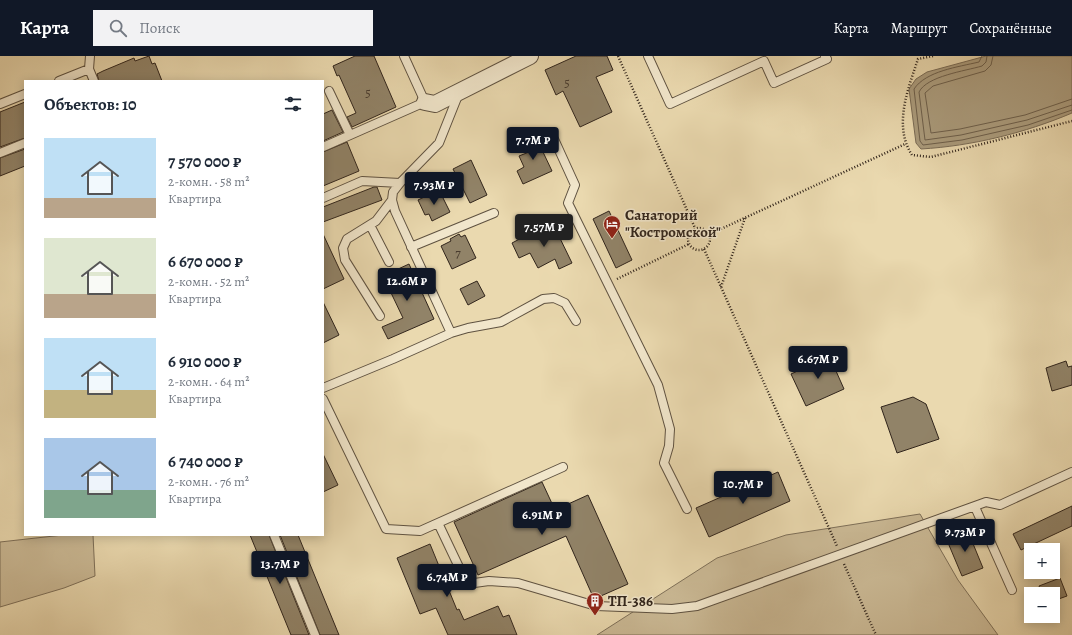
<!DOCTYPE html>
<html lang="ru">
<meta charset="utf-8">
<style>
body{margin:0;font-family:Alegreya,serif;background:#f2f2f3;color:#1f2937;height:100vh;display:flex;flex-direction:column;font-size:15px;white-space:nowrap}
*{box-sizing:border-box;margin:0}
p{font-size:13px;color:#747a83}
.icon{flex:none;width:22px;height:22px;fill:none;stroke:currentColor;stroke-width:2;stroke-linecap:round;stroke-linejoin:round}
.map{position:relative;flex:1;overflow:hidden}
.drawer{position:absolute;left:24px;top:24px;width:300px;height:456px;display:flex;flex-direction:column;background:#fff;border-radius:0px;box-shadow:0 2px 10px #0003}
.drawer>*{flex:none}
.tools{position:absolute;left:1024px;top:487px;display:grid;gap:8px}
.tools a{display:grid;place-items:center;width:36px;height:36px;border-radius:0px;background:#fff;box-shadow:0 2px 10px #0003;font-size:20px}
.price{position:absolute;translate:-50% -34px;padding:0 9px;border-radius:4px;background:#111827;color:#fff;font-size:13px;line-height:26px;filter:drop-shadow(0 1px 2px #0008)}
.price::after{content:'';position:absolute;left:50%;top:24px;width:12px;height:9px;margin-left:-6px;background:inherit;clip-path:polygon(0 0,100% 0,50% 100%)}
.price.current{background:#222;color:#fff}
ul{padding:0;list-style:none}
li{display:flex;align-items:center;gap:12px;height:100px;padding:0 20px}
li span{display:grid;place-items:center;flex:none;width:112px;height:80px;border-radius:0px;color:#555}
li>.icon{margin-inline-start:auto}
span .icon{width:48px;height:48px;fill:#fffc;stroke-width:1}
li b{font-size:17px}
h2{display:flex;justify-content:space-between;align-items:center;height:48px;padding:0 20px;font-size:17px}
header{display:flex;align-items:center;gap:24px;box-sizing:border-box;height:56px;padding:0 20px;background:#111827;color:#fff}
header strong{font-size:19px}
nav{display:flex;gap:22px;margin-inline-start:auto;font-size:14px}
.search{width:280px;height:36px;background:#f2f2f3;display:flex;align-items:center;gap:10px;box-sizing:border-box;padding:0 14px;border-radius:0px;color:#747a83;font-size:15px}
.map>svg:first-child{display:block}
.green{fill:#cbba96;stroke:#7e7059}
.water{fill:#ab9c7d;stroke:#7a6c56}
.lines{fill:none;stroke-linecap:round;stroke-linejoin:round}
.shore{stroke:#6e604c;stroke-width:1}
.building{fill:#918368;stroke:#31251c}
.lane-casing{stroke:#5f5241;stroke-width:10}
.street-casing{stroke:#5f5241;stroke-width:18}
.path{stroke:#31251c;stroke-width:2.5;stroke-dasharray:1 2;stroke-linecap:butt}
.lane{stroke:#f1e6cb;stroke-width:8}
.street{stroke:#f1e6cb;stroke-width:16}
.labels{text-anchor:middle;stroke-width:3;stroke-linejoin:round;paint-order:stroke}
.number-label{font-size:13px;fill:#493c2f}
.poi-label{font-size:15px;font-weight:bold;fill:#31251c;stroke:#f1e6cb;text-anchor:start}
</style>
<header>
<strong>Карта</strong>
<div class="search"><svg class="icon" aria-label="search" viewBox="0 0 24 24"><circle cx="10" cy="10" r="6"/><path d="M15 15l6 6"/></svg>Поиск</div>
<nav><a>Карта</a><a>Маршрут</a><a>Сохранённые</a></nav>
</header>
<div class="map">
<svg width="1072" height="579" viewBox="0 0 1072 579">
<rect width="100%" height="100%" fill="#ead9af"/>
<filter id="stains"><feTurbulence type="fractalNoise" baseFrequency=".005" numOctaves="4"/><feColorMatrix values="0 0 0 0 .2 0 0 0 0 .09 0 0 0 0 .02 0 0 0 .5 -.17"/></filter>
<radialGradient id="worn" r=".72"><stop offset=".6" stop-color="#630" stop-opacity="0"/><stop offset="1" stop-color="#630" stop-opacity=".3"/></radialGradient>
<path class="green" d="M920,458L958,524L998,579H597L717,502L786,479Z
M63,479H93L95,520L64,532L0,551V486Z"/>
<path class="water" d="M986,0H1072V57C1025,77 972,90 921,93L916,87L909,33L916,23L927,16Z"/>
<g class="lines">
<path class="shore" d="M982,0L979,6C958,11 926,15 914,33L920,85L923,89L962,84L1028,69L1072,54
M987,0L986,6L982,10C965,15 927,20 919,36L925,84L961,79L1027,64L1072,49
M993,0L991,9L985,15L933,30L925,37L931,77L960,73L1025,59L1072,43"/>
</g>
<path class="building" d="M149,0L152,8L155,7L162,25H99L97,18L103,15L134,2L135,5Z
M355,0H374L396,51L352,71L347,61L356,57L339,19L337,20L333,10Z
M576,0H607L613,14L596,21L612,56L580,71L563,35L556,39L545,14Z
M25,46V82L0,91V56Z
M332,54L343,76L323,85V58Z
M534,77L552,115L523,128L517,115L524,111L519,100L529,96L523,83Z
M347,86L359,115L323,130V96Z
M25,93V110L0,120V102Z
M471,104L487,139L470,147L453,113Z
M374,131H377L382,144L323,166V151Z
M439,134L450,156L432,165L429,158L425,159L418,144Z
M609,155L632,204L616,212L593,163Z
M554,170L572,207L559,213L555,203L538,212L530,197L519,202L512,187L531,177L533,181Z
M323,178L344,223L323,233Z
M459,178L461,181L465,179L476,202L452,213L441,190L451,185L450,183Z
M409,208L434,263L388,283L382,271L403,262L383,220Z
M477,225L485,240L468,249L460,233Z
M323,246L339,279L323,287Z
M828,297L844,333L806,350L791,318L804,312L803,309Z
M1066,305L1068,311L1072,310V329L1052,335L1046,312Z
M913,341L926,348L939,383L897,397L881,351Z
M323,398L338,429L323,436Z
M778,416L790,445L709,481L696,452Z
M542,426L555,454L588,439L628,528L594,543L566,480L478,519L454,466Z
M1072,450V470L1021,494L1013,478Z
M967,473L983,512L962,520L946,482Z
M250,479H269L309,579H291Z
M280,479H298L339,579H320Z
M430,488L457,554L459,553L464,564L498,550L503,561L509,559L517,579H448L436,552L420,558L397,502Z
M1060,522L1067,540L1053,545V538H1042L1039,530Z"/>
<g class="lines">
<g class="lane-casing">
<path id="lane" d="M90,0L89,13L94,25
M648,0L670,48L764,5L774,27L827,3L825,0
M59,25L89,13
M329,35L350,79
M0,48L25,38
M554,83L575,129L568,147L658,329L670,373L669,390L664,407L687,453
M323,91L425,46L404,0
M0,97L25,87
M323,142L362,125L400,127
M370,169L389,206
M411,191L494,157
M380,260L345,204L343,192L347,183L376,165L392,144
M451,277L395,155L392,144L393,136L400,127L439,87L459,37
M323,332L393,303L451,277L468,272L501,266L543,243L554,242L565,247L576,265
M323,343L386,473L420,475L563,411
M975,451L1012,534
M438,467L467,528L489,525L518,527L596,550L672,553L697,550L986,446L1000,449L1072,416
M274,479L315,579"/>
</g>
<g class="street-casing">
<path id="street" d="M425,46L435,48L530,0"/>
</g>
<path class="path" d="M618,0L695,172
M933,0L918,3C908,33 893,70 912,99L931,101L1072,65
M688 183a11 11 0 1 1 22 0a11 11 0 1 1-22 0Z
M710,178L905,88
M704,193L837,490
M617,223L689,188
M721,231L745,162
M844,508L876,579"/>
<use href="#lane" class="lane"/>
<use href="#street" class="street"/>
</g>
<defs>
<g id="hotel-pin" transform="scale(0.9)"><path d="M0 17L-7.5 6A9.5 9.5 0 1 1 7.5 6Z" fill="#8f2418" stroke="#f1e6cb"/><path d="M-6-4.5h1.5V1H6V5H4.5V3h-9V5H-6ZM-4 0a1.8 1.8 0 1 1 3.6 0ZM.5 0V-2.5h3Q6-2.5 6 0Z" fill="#fff"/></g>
<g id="building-pin" transform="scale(0.9)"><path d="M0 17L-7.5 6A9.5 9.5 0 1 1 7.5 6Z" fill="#8f2418" stroke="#f1e6cb"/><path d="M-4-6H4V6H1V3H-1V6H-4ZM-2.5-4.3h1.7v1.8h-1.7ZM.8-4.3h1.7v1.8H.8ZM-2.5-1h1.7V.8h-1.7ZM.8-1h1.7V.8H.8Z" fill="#fff"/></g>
</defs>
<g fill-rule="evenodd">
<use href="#hotel-pin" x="612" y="168"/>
<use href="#building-pin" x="595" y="545"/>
</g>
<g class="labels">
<g class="number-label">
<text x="567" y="31">5</text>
<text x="368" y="41">5</text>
<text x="458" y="201">7</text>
</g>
<g class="poi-label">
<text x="625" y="164">Санаторий<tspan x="625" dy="17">"Костромской"</tspan></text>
<text x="608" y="550">ТП-386</text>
</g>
</g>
<rect width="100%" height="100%" filter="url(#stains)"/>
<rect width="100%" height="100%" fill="url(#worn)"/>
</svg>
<div class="tools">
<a>+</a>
<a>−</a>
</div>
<b class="price" style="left:533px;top:105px">7.7M ₽</b>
<b class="price" style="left:434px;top:150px">7.93M ₽</b>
<b class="price current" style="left:544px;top:192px">7.57M ₽</b>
<b class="price" style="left:407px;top:246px">12.6M ₽</b>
<b class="price" style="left:818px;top:324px">6.67M ₽</b>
<b class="price" style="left:743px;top:449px">10.7M ₽</b>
<b class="price" style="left:542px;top:480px">6.91M ₽</b>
<b class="price" style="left:965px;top:497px">9.73M ₽</b>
<b class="price" style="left:280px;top:529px">13.7M ₽</b>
<b class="price" style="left:447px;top:542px">6.74M ₽</b>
<section class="drawer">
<h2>Объектов: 10<svg class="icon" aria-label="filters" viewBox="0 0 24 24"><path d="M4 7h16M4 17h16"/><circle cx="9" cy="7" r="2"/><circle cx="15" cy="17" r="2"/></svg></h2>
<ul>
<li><span style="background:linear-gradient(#bfe0f5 75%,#b9a48a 0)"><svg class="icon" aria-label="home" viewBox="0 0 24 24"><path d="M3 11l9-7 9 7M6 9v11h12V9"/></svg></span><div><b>7 570 000 ₽</b><p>2-комн. · 58 m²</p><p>Квартира</p></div></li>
<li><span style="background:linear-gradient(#dfe7d0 70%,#b9a48a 0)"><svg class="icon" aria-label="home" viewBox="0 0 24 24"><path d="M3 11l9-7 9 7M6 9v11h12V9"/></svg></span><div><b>6 670 000 ₽</b><p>2-комн. · 52 m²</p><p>Квартира</p></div></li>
<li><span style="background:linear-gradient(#bfe0f5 65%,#c2b280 0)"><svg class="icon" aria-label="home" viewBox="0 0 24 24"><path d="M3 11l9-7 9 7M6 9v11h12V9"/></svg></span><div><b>6 910 000 ₽</b><p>2-комн. · 64 m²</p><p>Квартира</p></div></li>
<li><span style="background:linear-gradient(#a9c7e8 65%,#7fa58c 0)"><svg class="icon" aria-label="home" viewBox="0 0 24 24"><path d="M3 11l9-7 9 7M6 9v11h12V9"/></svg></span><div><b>6 740 000 ₽</b><p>2-комн. · 76 m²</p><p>Квартира</p></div></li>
</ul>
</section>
</div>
